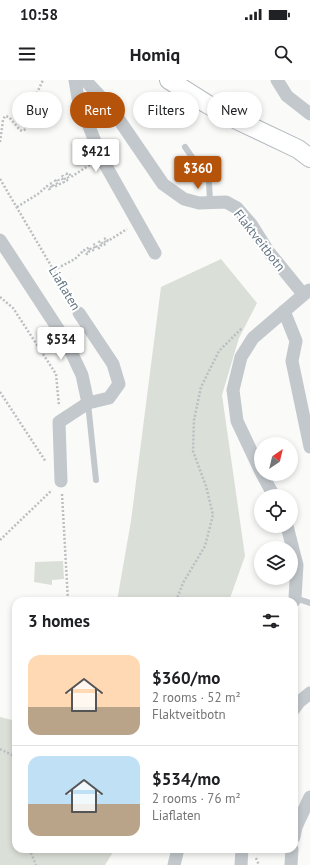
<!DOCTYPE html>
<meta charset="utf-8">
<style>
body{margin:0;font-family:"PT Sans",sans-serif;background:#f6f6f6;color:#202124;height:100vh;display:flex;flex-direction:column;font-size:15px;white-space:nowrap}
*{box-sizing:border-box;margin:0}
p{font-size:13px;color:#757577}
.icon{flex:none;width:22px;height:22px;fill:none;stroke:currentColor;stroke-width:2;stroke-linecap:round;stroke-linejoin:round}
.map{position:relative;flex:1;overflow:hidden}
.side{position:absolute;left:12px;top:517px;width:286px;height:256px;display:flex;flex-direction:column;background:#fff;border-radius:12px;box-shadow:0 2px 6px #0003}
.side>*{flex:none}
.top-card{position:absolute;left:12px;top:12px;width:286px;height:36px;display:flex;gap:8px}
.needle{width:26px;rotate:35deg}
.buttons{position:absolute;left:254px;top:357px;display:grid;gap:8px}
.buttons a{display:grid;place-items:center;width:44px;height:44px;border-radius:50%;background:#fff;box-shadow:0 2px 6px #0003;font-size:20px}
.price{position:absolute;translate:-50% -34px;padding:0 9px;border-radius:4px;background:#fff;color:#222;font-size:13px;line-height:26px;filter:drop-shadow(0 1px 2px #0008)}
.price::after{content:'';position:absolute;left:50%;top:24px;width:12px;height:9px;margin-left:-6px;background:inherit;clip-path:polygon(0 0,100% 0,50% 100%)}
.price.active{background:#b45309;color:#fff}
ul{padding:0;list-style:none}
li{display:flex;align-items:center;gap:12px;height:100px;padding:0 16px}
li+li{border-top:1px solid #e0e0e0}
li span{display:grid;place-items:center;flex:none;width:112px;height:80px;border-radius:12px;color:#555}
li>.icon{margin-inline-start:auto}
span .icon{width:48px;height:48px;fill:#fffc;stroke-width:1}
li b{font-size:17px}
h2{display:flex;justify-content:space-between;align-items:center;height:48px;padding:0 16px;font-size:17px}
.pill{padding:0 14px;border-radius:18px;background:#fff;box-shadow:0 2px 6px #0003;font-size:14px;line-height:36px}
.pill.active{background:#b45309;color:#fff}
.status{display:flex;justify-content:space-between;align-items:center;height:28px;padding:0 20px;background:#fff;direction:ltr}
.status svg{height:11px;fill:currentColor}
header{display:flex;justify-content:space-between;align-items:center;height:52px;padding:0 16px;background:#fff;font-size:18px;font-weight:800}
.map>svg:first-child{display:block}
.green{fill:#dadfd7}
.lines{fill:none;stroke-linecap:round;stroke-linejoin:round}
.secondary-casing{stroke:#b3babf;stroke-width:20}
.path{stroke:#bbbfc2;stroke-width:2.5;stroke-dasharray:2 2;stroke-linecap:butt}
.lane{stroke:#c3c8cc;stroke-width:6}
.street{stroke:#c3c8cc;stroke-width:13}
.secondary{stroke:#fff;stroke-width:18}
.labels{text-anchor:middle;stroke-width:4;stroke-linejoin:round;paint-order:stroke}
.street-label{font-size:13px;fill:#657683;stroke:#fff}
</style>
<div class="status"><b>10:58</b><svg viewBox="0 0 49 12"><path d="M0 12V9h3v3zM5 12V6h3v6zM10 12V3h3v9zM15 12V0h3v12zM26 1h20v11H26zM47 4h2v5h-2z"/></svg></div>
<header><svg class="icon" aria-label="menu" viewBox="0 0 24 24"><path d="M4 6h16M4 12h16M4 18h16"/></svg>Homiq<svg class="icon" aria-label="search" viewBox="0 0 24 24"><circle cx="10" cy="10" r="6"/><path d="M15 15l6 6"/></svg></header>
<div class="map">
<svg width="310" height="785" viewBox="0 0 310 785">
<rect width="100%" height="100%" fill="#fafaf8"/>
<path class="green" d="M221,179L257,223L239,258L222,315L245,476L229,521H117L131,441L161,207Z
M63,481L64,499L52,500V505L34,502L35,482Z
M0,637L16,641V769H115L105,785H0Z"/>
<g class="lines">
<g class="secondary-casing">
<path id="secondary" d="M169,0L207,24L239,41L298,69L310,78"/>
</g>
<path class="path" d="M0,62L3,40L5,36L9,37L20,50L22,51L26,49L29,30L43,0
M66,94L69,93L71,97L91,84
M0,99L73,223
M17,127L38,114L47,106L49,109L52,108L50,104L52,103L54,107L58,105L55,101L58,99L60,104L64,102L61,97L63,96L66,101L69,99L66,94
M104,159L106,158L108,161L127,149
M54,190L75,179L84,170L87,174L89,172L87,169L89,167L92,171L95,169L93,165L95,164L98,169L101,166L99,162L101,161L103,165L106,164L104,159
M0,217L13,228L56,294L59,326
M0,312L46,382
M62,414L68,521
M0,460L52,410
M176,521L183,503L205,466L213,435L206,406L193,371L194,340L201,307L219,271L242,248
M0,669L16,677
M32,769L31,773L36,785
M256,778L259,785"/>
<path class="lane" d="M185,67L209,102L210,121
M88,323L96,400
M295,518L310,523"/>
<path class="street" d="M75,0L78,18L101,77L155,173
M85,0L111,28L163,104L184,119L199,123L226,122L237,128L251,144L268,171L303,214
M277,0L287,16L310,34
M0,160L66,261L82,295L88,323L59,342L61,401
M284,231L296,261L292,281L310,367
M79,233L113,284L119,304L109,318L88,323
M261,392L237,341L233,310L241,277L253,258L309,210
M262,394L274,416
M287,446L297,485L295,518L294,521
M294,629L299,622L310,613
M294,757L296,747L310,717
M174,785L178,769
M241,785L242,769
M291,785L292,769"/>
<use href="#secondary" class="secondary"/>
</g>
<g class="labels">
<g class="street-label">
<text transform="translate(260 160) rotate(52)" y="5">Flaktveitbotn</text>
<text transform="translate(65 208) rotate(59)" y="5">Liaflaten</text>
</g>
</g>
</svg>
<div class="buttons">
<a><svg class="needle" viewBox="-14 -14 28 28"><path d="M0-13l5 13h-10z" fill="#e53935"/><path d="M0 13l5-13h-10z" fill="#757577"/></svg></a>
<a><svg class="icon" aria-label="locate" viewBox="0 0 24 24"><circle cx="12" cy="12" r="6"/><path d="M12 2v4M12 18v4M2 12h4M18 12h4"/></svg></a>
<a><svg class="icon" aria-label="layers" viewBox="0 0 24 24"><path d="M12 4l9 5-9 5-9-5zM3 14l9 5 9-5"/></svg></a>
</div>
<b class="price" style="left:96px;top:93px">$421</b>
<b class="price active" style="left:198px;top:110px">$360</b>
<b class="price" style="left:61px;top:281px">$534</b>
<div class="top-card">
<a class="pill">Buy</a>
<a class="pill active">Rent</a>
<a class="pill">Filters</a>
<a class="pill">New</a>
</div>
<section class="side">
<h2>3 homes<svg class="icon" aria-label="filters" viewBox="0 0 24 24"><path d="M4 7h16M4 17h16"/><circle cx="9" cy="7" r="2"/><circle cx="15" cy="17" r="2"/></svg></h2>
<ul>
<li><span style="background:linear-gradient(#ffd9b3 65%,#b9a48a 0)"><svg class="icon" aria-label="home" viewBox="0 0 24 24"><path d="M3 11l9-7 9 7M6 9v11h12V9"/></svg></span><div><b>$360/mo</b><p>2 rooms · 52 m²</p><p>Flaktveitbotn</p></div></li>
<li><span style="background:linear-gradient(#bfe0f5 60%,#b9a48a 0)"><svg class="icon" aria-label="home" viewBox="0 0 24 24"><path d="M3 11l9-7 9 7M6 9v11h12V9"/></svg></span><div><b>$534/mo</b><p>2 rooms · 76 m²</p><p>Liaflaten</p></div></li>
</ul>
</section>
</div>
